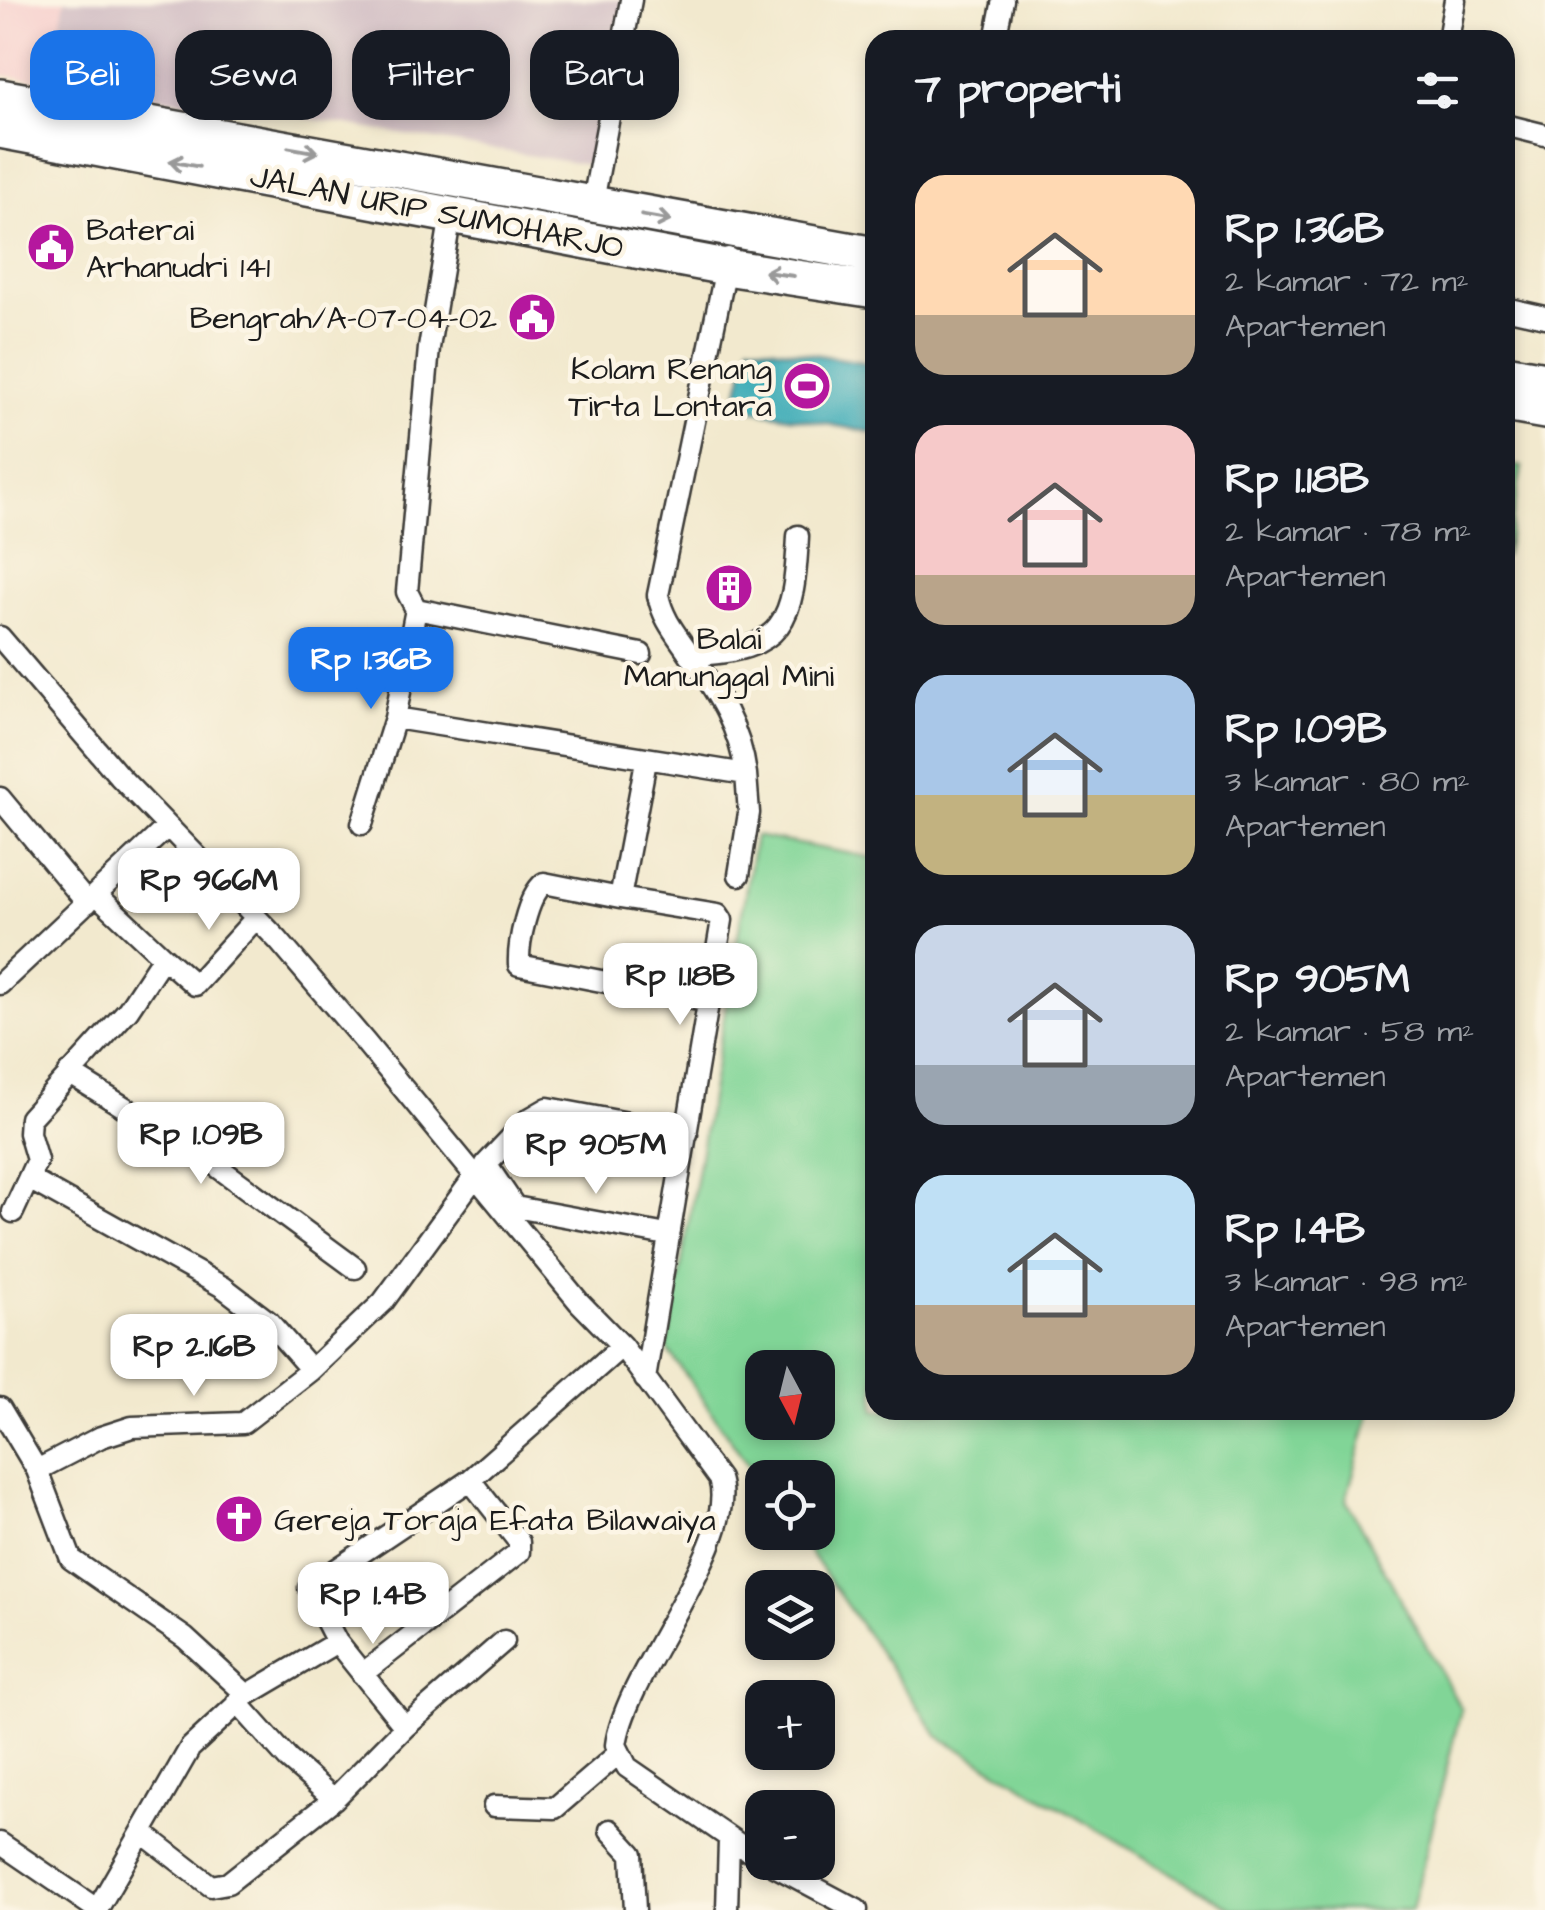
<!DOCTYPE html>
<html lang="id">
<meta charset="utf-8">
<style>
body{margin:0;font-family:"Architects Daughter",sans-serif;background:#242831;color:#f1f3f6;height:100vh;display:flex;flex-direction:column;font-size:38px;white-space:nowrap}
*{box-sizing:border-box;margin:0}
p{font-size:32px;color:#9ea1a6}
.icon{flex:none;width:55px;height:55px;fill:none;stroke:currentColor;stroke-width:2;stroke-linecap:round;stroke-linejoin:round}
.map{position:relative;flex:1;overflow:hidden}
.drawer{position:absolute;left:865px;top:30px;width:650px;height:1390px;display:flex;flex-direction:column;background:#171b24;border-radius:30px;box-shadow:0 5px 15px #0003}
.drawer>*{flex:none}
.banner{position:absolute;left:30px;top:30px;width:685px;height:90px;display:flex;gap:20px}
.needle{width:65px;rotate:173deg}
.controls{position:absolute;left:745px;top:1350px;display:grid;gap:20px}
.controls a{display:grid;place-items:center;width:90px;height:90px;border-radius:20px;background:#171b24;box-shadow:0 5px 15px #0003;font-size:50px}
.price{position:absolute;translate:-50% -85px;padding:0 22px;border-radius:20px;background:#fff;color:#222;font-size:32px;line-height:65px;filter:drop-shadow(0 2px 5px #0008)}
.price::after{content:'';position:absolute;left:50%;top:60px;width:30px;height:22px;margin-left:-15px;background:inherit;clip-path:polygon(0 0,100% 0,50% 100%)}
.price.active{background:#1a73e8;color:#fff}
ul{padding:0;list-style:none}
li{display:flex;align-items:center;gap:30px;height:250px;padding:0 50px}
li span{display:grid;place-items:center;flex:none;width:280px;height:200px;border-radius:30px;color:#555}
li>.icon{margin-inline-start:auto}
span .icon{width:120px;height:120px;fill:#fffc;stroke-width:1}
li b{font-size:42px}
h2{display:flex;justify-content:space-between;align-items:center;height:120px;padding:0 50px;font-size:42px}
.chip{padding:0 35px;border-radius:30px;background:#171b24;box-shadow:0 5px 15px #0003;font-size:35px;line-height:90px}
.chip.active{background:#1a73e8;color:#fff}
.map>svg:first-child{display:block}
.built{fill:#f7d0ce}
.industrial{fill:#d2bec4}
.green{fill:#81d597;stroke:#4e785a;stroke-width:2.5;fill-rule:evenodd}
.water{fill:#3cacb7;stroke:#2c646a;stroke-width:2.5}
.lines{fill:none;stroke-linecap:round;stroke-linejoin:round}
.street-casing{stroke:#3c3b37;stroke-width:25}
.highway-casing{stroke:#3c3b37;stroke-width:40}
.street{stroke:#fff;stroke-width:20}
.highway{stroke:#fff;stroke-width:35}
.oneway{stroke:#999}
.labels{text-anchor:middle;stroke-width:9;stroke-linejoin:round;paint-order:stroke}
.street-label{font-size:32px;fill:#1c1c1c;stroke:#fcf5e5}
.poi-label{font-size:32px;fill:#1c1c1c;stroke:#fcf5e5;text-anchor:start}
</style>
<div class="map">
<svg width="1545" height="1910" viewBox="0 0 1545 1910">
<rect width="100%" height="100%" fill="#fcf5e5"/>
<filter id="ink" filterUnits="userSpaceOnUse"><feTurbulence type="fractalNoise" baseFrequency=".01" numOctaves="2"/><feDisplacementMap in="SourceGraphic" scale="20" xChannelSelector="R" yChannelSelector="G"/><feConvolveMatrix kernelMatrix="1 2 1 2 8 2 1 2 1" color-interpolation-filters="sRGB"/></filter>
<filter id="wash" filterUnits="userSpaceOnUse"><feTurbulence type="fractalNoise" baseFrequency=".0048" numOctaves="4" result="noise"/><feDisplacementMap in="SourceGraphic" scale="40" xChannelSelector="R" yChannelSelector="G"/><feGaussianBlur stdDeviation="2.25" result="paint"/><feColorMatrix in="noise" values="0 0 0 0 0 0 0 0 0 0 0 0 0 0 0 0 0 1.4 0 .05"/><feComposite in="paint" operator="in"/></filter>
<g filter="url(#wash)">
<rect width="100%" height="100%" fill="#f2e9ce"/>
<path class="built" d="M0,0H65L49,82L0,75Z"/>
<path class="industrial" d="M65,0H642L605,168L323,121L49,82Z"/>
<path class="green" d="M1505,464L1522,467L1505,557Z
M755,836L875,858V1410H1371L1346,1500L1461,1709L1412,1910H1234L938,1736L796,1533L818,1532V1478H762V1485L667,1348ZM762,1368H818V1422H762Z"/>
<path class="water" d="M750,344L875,364V433L735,407Z"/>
</g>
<g filter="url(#ink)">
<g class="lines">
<g class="street-casing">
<path id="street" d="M995,40L1003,0
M1448,40L1455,0
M1505,125L1545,135
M592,207L631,0
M452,208L429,348L407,592L416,609L641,654
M1505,308L1545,317
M0,637L119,776L278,940L365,1042L579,1302L622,1346L719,1479C740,1541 625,1673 616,1745L627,1767L762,1860
M691,655C786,652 794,620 798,536
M395,718L746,774C740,728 718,693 691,656C677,635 663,620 658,595L728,258
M0,798L87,903
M362,824L395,718L416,609
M739,875L749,813L746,774
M620,898L544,883C527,897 518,943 519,965L709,1002
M163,957L195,985L256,918
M0,984L166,828
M69,1073L200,1154L355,1268
M31,1180L223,1287L269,1322L311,1370
M13,1212L37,1160L29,1133L30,1118L128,1010L163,957L96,894
M667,1235L515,1207L486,1164L529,1119L548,1108L687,1134
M645,1379L722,920L718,914L620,898L646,761
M0,1408L37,1470L71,1559L185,1638L247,1695
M37,1470L101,1437L132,1427L243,1423L311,1370L383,1302L476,1175
M362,1674L519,1552V1542L470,1480
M237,1702L288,1759L334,1799
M405,1727L337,1642L309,1588L470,1480L622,1346
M494,1806L555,1808L619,1753
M610,1830L632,1854L635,1910
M144,1834L211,1886L228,1883L334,1799L405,1727L504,1641
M0,1843L98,1910
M767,1862L857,1910
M97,1910L190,1748L247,1695L337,1642
M727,1910L729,1840"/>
</g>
<g class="highway-casing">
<path id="highway" d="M0,97L875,255
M0,130L726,267L875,290
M1505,373L1545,380
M1505,404L1545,411"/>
</g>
<use href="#street" class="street"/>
<use href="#highway" class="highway"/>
</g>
<defs><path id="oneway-shaft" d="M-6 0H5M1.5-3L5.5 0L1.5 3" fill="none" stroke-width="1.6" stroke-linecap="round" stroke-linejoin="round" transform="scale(2.5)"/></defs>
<g class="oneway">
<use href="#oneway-shaft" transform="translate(303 150) rotate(10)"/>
<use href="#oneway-shaft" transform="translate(184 164) rotate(-170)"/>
<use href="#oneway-shaft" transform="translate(656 218) rotate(10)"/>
<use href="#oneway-shaft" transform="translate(779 274) rotate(-172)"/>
</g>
</g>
<defs>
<g id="civic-disc" transform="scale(2.5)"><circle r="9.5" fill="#b5179e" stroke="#fcf5e5"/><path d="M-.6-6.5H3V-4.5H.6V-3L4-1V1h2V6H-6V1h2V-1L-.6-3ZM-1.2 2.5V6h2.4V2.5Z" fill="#fff"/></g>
<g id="stadium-disc" transform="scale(2.5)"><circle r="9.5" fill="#b5179e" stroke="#fcf5e5"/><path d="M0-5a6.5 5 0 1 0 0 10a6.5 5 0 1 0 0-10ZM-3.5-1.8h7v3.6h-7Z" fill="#fff"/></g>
<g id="building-disc" transform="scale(2.5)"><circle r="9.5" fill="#b5179e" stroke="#fcf5e5"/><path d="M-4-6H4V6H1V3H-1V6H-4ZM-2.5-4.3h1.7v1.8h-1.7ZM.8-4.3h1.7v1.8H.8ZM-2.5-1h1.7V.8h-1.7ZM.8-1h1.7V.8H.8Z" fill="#fff"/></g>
<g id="church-disc" transform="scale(2.5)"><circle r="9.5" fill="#b5179e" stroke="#fcf5e5"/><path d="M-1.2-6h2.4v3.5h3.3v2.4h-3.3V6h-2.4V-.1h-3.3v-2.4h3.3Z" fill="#fff"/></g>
</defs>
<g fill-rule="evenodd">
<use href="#civic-disc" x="51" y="247"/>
<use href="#civic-disc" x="532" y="317"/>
<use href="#stadium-disc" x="807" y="386"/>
<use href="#building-disc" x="729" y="588"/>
<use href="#church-disc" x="239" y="1519"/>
</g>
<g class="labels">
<g class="street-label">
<text transform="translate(437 211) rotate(11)" y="11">JALAN URIP SUMOHARJO</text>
</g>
<g class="poi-label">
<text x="86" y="240">Baterai<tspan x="86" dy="37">Arhanudri 141</tspan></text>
<text x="497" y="328" text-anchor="end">Bengrah/A-07-04-02</text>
<text x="772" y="379" text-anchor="end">Kolam Renang<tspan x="772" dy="37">Tirta Lontara</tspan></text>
<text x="729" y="649" text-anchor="middle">Balai<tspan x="729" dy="37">Manunggal Mini</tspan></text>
<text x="274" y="1530">Gereja Toraja Efata Bilawaiya</text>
</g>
</g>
</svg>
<div class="controls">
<a><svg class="needle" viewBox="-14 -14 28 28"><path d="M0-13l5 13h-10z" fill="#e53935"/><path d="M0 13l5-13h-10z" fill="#9ea1a6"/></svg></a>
<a><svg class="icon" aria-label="locate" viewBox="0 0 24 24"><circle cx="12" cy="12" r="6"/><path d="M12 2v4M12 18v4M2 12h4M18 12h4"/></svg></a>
<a><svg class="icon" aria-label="layers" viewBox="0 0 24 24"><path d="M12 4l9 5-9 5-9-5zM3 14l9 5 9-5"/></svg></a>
<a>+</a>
<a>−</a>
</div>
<b class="price active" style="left:371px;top:712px">Rp 1.36B</b>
<b class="price" style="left:209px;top:933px">Rp 966M</b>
<b class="price" style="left:680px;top:1028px">Rp 1.18B</b>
<b class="price" style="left:201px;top:1187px">Rp 1.09B</b>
<b class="price" style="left:596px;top:1197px">Rp 905M</b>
<b class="price" style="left:194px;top:1399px">Rp 2.16B</b>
<b class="price" style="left:373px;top:1647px">Rp 1.4B</b>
<div class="banner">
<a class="chip active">Beli</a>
<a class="chip">Sewa</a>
<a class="chip">Filter</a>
<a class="chip">Baru</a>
</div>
<section class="drawer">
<h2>7 properti<svg class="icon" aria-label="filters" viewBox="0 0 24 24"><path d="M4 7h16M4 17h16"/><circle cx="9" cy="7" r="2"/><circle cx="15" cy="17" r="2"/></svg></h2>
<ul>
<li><span style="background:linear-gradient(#ffd9b3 70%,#b9a48a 0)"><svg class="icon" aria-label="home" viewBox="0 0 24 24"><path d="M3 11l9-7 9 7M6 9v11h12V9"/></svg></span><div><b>Rp 1.36B</b><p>2 kamar · 72 m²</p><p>Apartemen</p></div></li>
<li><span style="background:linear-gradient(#f6c9c9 75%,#b9a48a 0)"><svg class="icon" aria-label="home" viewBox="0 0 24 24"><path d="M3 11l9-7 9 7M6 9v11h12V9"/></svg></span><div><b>Rp 1.18B</b><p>2 kamar · 78 m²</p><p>Apartemen</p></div></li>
<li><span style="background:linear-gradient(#a9c7e8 60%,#c2b280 0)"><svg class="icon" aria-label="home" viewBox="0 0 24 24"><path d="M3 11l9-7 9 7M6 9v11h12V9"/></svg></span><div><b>Rp 1.09B</b><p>3 kamar · 80 m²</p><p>Apartemen</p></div></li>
<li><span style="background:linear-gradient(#c9d6e8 70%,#9aa5b1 0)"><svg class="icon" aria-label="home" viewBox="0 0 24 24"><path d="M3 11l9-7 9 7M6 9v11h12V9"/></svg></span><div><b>Rp 905M</b><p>2 kamar · 58 m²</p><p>Apartemen</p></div></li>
<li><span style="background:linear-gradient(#bfe0f5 65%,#b9a48a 0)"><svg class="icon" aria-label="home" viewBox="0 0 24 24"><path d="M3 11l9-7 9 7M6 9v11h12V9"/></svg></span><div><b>Rp 1.4B</b><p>3 kamar · 98 m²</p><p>Apartemen</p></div></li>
</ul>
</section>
</div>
